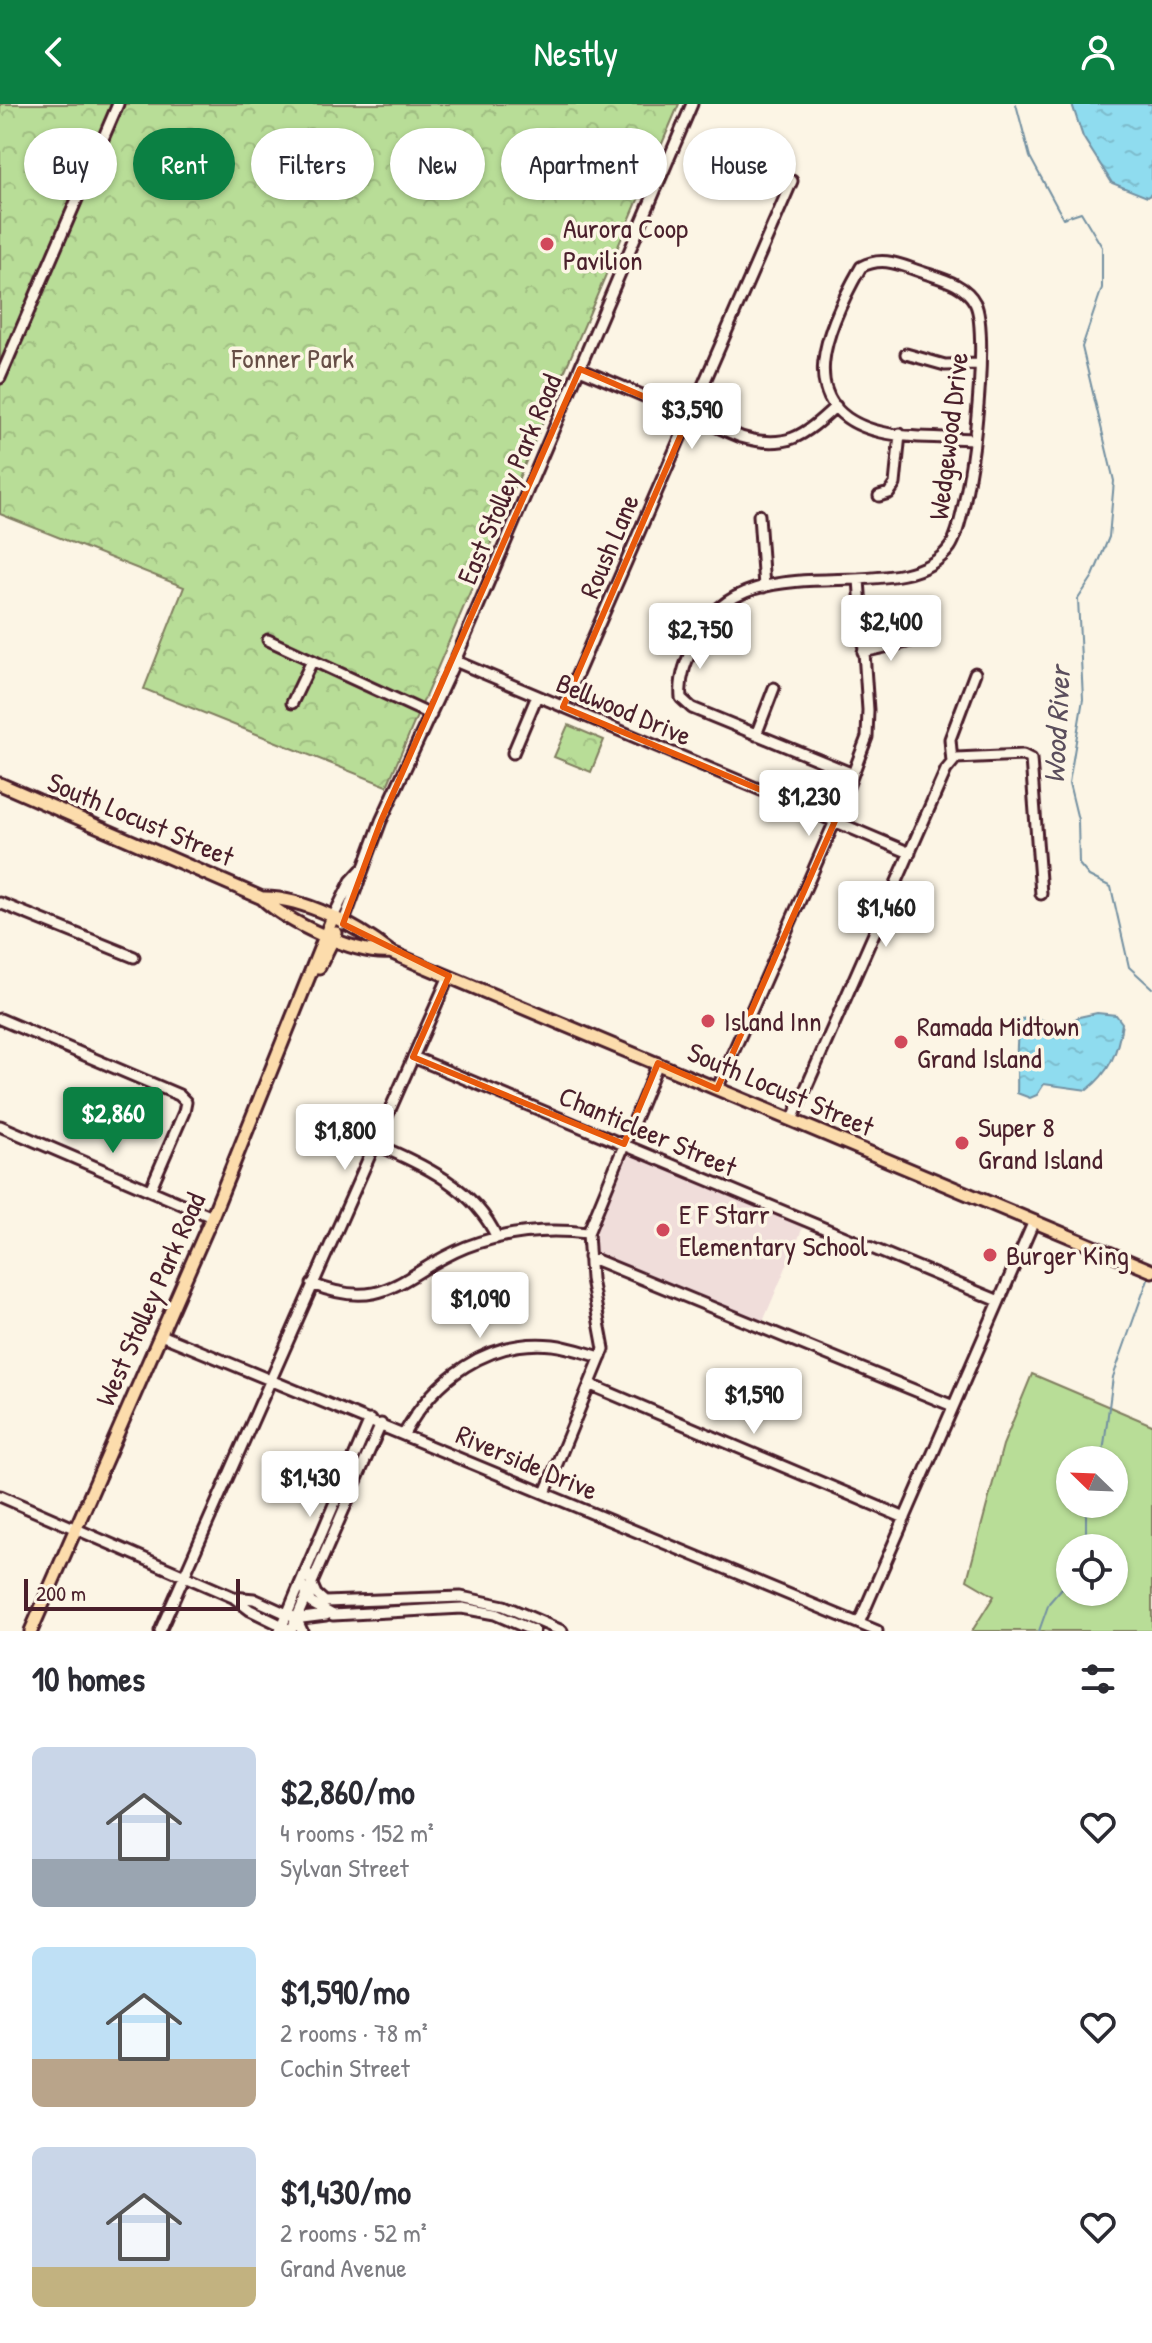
<!DOCTYPE html>
<meta charset="utf-8">
<style>
body{margin:0;font-family:"Patrick Hand",sans-serif;background:#f7f7f7;color:#2b2b33;height:100vh;display:flex;flex-direction:column;font-size:30px;white-space:nowrap}
*{box-sizing:border-box;margin:0}
p{font-size:26px;color:#7c7c81}
.icon{flex:none;width:44px;height:44px;fill:none;stroke:currentColor;stroke-width:2;stroke-linecap:round;stroke-linejoin:round}
.map{position:relative;height:1527px;overflow:hidden}
.panel{display:flex;flex-direction:column;background:#fff;flex:1}
.panel>*{flex:none}
.guide{position:absolute;left:24px;top:24px;width:1104px;height:72px;display:flex;gap:16px}
.needle{width:52px;rotate:293deg}
.tools{position:absolute;left:1056px;top:1342px;display:grid;gap:16px}
.tools a{display:grid;place-items:center;width:72px;height:72px;border-radius:50%;background:#fff;box-shadow:0 2px 6px #0004;font-size:40px}
.scale{position:absolute;left:24px;bottom:20px;width:216px;box-sizing:border-box;padding-left:8px;border:4px solid #4a1f2b;border-top:0;font-size:22px;line-height:28px;white-space:nowrap;color:#4a1f2b;-webkit-text-stroke:6px #fcf5e5;paint-order:stroke}
.price{position:absolute;translate:-50% -68px;padding:0 18px;border-radius:8px;background:#fff;color:#222;font-size:26px;line-height:52px;filter:drop-shadow(0 2px 4px #0008)}
.price::after{content:'';position:absolute;left:50%;top:48px;width:24px;height:18px;margin-left:-12px;background:inherit;clip-path:polygon(0 0,100% 0,50% 100%)}
.price.active{background:#0b8043;color:#fff}
ul{padding:0;list-style:none}
li{display:flex;align-items:center;gap:24px;height:200px;padding:0 32px}
li span{display:grid;place-items:center;flex:none;width:224px;height:160px;border-radius:12px;color:#555}
li>.icon{margin-inline-start:auto}
span .icon{width:96px;height:96px;fill:#fffc;stroke-width:1}
li b{font-size:34px}
h2{display:flex;justify-content:space-between;align-items:center;height:96px;padding:0 32px;font-size:34px}
.chip{padding:0 28px;border-radius:36px;background:#fff;box-shadow:0 2px 6px #0004;font-size:28px;line-height:72px}
.chip.active{background:#0b8043;color:#fff}
header{display:flex;justify-content:space-between;align-items:center;height:104px;padding:0 32px;background:#0b8043;color:#fff;font-size:36px;font-weight:600}
.map>svg:first-child{display:block}
.built{fill:#f0ddda}
.green{fill:#b8dd97;stroke:#817e61;stroke-width:2;fill-rule:evenodd}
.park{fill:url(#park-crowns);stroke:#817e61;stroke-width:2}
.water{fill:url(#water-ripples);stroke:#7390a1;stroke-width:2}
.lines{fill:none;stroke-linecap:round;stroke-linejoin:round}
.stream{stroke:#7390a1;stroke-width:2}
.minor-casing{stroke:#4a1f2b;stroke-width:15}
.major-casing{stroke:#4a1f2b;stroke-width:17}
.minor{stroke:#fcf5e5;stroke-width:9}
.major{stroke:#fcdcac;stroke-width:11}
.marked{fill:none;stroke:#e8590c;stroke-width:6;stroke-linejoin:round}
.poi-dot{fill:#d1495b;stroke:#fcf5e5;stroke-width:3}
.labels{text-anchor:middle;stroke-width:7;stroke-linejoin:round;paint-order:stroke}
.poi-label{font-size:28px;fill:#4a1f2b;stroke:#fcf5e5;text-anchor:start}
.park-label{font-size:28px;fill:#664e46;stroke:#fcf5e5}
.street-label{font-size:28px;fill:#4a1f2b;stroke:#fcf5e5}
.water-label{font-size:30px;font-style:italic;fill:#5b4e5c;stroke:#fcf5e5}
</style>
<header><svg class="icon" aria-label="back" viewBox="0 0 24 24"><path d="M15 5l-7 7 7 7"/></svg>Nestly<svg class="icon" aria-label="person" viewBox="0 0 24 24"><circle cx="12" cy="8" r="4"/><path d="M4 21q1-7 8-7t8 7"/></svg></header>
<div class="map">
<svg width="1152" height="1527" viewBox="0 0 1152 1527">
<defs>
<pattern id="park-crowns" width="20" height="18" patternUnits="userSpaceOnUse" patternTransform="scale(2)"><rect width="20" height="18" fill="#b8dd97"/><path d="M2 6a3 3 0 1 1 6 0M12 15a3 3 0 1 1 6 0" fill="none" stroke="#a0bd82"/></pattern>
<pattern id="water-ripples" width="26" height="14" patternUnits="userSpaceOnUse" patternTransform="scale(2)"><rect width="26" height="14" fill="#8fdcef"/><path d="M2 4q2-2 4 0t4 0M15 11q2-2 4 0t4 0" fill="none" stroke="#7dbccd"/></pattern>
</defs>
<rect width="100%" height="100%" fill="#fcf5e5"/>
<filter id="ink" filterUnits="userSpaceOnUse"><feTurbulence type="fractalNoise" baseFrequency=".0125" numOctaves="2"/><feDisplacementMap in="SourceGraphic" scale="16" xChannelSelector="R" yChannelSelector="G"/><feConvolveMatrix kernelMatrix="1 2 1 2 8 2 1 2 1" color-interpolation-filters="sRGB"/></filter>
<g filter="url(#ink)">
<path class="built" d="M627,1047L804,1121L762,1220L593,1151L594,1126Z"/>
<path class="green" d="M1032,1270L1152,1321V1527H972L994,1492L967,1476L1003,1341ZM1070,1356H1114V1400H1070ZM1070,1444H1114V1488H1070Z"/>
<path class="park" d="M0,0H679L387,682L144,585L184,483L0,410Z
M568,621L604,636L591,668L554,653Z"/>
<path class="water" d="M1072,0H1152V90L1147,93L1112,79L1083,33Z
M1097,909L1116,911L1122,919C1118,948 1110,968 1087,986L1044,980L1037,991L1030,994L1017,989C1018,968 1015,950 1018,930L1014,924L1021,915L1035,913L1059,923L1079,913Z"/>
<g class="lines">
<path class="stream" d="M1016,0L1030,53L1063,114L1081,108L1102,143V184L1082,243L1114,377L1109,433L1093,472L1078,495L1083,595L1069,679L1078,716L1079,760L1089,772L1111,783L1129,863L1152,884
M1102,1356L1113,1273L1149,1172
M1086,1444V1400
M1039,1527L1049,1499L1070,1475"/>
<g class="minor-casing">
<path id="minor" d="M906,250L945,261L980,260
M580,265L741,333C786,346 803,333 836,302
M0,274L118,0
M879,392L889,389L895,380L900,330
M759,411L764,483
M268,536L431,611
M863,548L911,537
M455,557L910,749
M292,599L312,557
M563,603L792,77
M756,631L774,584
M513,649L537,592
M952,658L950,635L975,569
M853,670L692,604L681,594C679,572 687,555 696,536C741,432 901,511 950,443C970,415 991,229 975,199C965,179 938,174 919,167C898,160 882,152 861,163C829,219 787,306 881,328C910,335 943,333 973,335
M0,799L134,853
M332,815L351,777L361,766
M343,820L381,717L455,557L692,0
M0,915L179,991L186,998L184,1008L150,1086
M413,953L999,1197
M717,985L835,717L867,633L868,606L859,475
M792,1016L946,666L956,654L1023,651L1031,655L1041,790
M0,1022L212,1113
M375,1040C423,1061 474,1083 497,1134
M589,1153L953,1302
M312,1180C388,1210 403,1168 466,1143C505,1128 546,1124 588,1129
M161,1231L877,1527
M591,1281L905,1414
M404,1330C434,1275 488,1234 553,1241C569,1243 586,1249 601,1253
M545,1389L604,1245L591,1175L588,1129L658,959
M0,1392L233,1493
M306,1467L316,1490L325,1498L461,1493L504,1502L562,1527
M301,1479L311,1499L333,1511L462,1504L495,1510L534,1527
M294,1515L326,1511
M859,1519L1034,1117
M287,1524L250,1506L233,1493L254,1495L296,1514L302,1527
M160,1527L449,872
M280,1527L370,1316
M291,1527L381,1320"/>
</g>
<g class="major-casing">
<path id="major" d="M0,680L262,794C287,818 355,851 390,848
M262,794C304,793 357,822 390,848L1152,1167
M319,863L336,829
M31,1527L212,1113L332,815"/>
</g>
<use href="#minor" class="minor"/>
<use href="#major" class="major"/>
</g>
</g>
<path class="marked" d="M580,265L689,312L563,603L835,717L717,985L658,959L624,1040L413,953L449,872L343,820L381,717Z"/>
<g class="poi-dot">
<circle cx="547" cy="140" r="8"/>
<circle cx="708" cy="917" r="8"/>
<circle cx="901" cy="938" r="8"/>
<circle cx="962" cy="1039" r="8"/>
<circle cx="663" cy="1126" r="8"/>
<circle cx="990" cy="1151" r="8"/>
</g>
<g class="labels">
<g class="poi-label">
<text x="563" y="134">Aurora Coop<tspan x="563" dy="32">Pavilion</tspan></text>
<text x="724" y="927">Island Inn</text>
<text x="917" y="932">Ramada Midtown<tspan x="917" dy="32">Grand Island</tspan></text>
<text x="978" y="1033">Super 8<tspan x="978" dy="32">Grand Island</tspan></text>
<text x="679" y="1120">E F Starr<tspan x="679" dy="32">Elementary School</tspan></text>
<text x="1006" y="1161">Burger King</text>
</g>
<g class="park-label">
<text x="293" y="264">Fonner Park</text>
</g>
<g class="street-label">
<text transform="translate(948 332) rotate(-83)" y="10">Wedgewood Drive</text>
<text transform="translate(509 375) rotate(-67)" y="10">East Stolley Park Road</text>
<text transform="translate(609 442) rotate(-67)" y="10">Roush Lane</text>
<text transform="translate(624 605) rotate(23)" y="10">Bellwood Drive</text>
<text transform="translate(141 715) rotate(23)" y="10">South Locust Street</text>
<text transform="translate(781 985) rotate(23)" y="10">South Locust Street</text>
<text transform="translate(648 1027) rotate(23)" y="10">Chanticleer Street</text>
<text transform="translate(150 1195) rotate(-66)" y="10">West Stolley Park Road</text>
<text transform="translate(527 1358) rotate(23)" y="10">Riverside Drive</text>
</g>
<g class="water-label">
<text transform="translate(1057 621) rotate(-87)" y="10">Wood River</text>
</g>
</g>
</svg>
<div class="tools">
<a><svg class="needle" viewBox="-14 -14 28 28"><path d="M0-13l5 13h-10z" fill="#e53935"/><path d="M0 13l5-13h-10z" fill="#7c7c81"/></svg></a>
<a><svg class="icon" aria-label="locate" viewBox="0 0 24 24"><circle cx="12" cy="12" r="6"/><path d="M12 2v4M12 18v4M2 12h4M18 12h4"/></svg></a>
</div>
<div class="scale">200 m</div>
<b class="price" style="left:692px;top:347px">$3,590</b>
<b class="price" style="left:891px;top:559px">$2,400</b>
<b class="price" style="left:700px;top:567px">$2,750</b>
<b class="price" style="left:809px;top:734px">$1,230</b>
<b class="price" style="left:886px;top:845px">$1,460</b>
<b class="price active" style="left:113px;top:1051px">$2,860</b>
<b class="price" style="left:345px;top:1068px">$1,800</b>
<b class="price" style="left:480px;top:1236px">$1,090</b>
<b class="price" style="left:754px;top:1332px">$1,590</b>
<b class="price" style="left:310px;top:1415px">$1,430</b>
<div class="guide">
<a class="chip">Buy</a>
<a class="chip active">Rent</a>
<a class="chip">Filters</a>
<a class="chip">New</a>
<a class="chip">Apartment</a>
<a class="chip">House</a>
</div>
</div>
<section class="panel">
<h2>10 homes<svg class="icon" aria-label="filters" viewBox="0 0 24 24"><path d="M4 7h16M4 17h16"/><circle cx="9" cy="7" r="2"/><circle cx="15" cy="17" r="2"/></svg></h2>
<ul>
<li><span style="background:linear-gradient(#c9d6e8 70%,#9aa5b1 0)"><svg class="icon" aria-label="home" viewBox="0 0 24 24"><path d="M3 11l9-7 9 7M6 9v11h12V9"/></svg></span><div><b>$2,860/mo</b><p>4 rooms · 152 m²</p><p>Sylvan Street</p></div><svg class="icon" aria-label="heart" viewBox="0 0 24 24"><path d="M12 20l-8-8c-3-5 5-10 8-4 3-6 11-1 8 4z"/></svg></li>
<li><span style="background:linear-gradient(#bfe0f5 70%,#b9a48a 0)"><svg class="icon" aria-label="home" viewBox="0 0 24 24"><path d="M3 11l9-7 9 7M6 9v11h12V9"/></svg></span><div><b>$1,590/mo</b><p>2 rooms · 78 m²</p><p>Cochin Street</p></div><svg class="icon" aria-label="heart" viewBox="0 0 24 24"><path d="M12 20l-8-8c-3-5 5-10 8-4 3-6 11-1 8 4z"/></svg></li>
<li><span style="background:linear-gradient(#c9d6e8 75%,#c2b280 0)"><svg class="icon" aria-label="home" viewBox="0 0 24 24"><path d="M3 11l9-7 9 7M6 9v11h12V9"/></svg></span><div><b>$1,430/mo</b><p>2 rooms · 52 m²</p><p>Grand Avenue</p></div><svg class="icon" aria-label="heart" viewBox="0 0 24 24"><path d="M12 20l-8-8c-3-5 5-10 8-4 3-6 11-1 8 4z"/></svg></li>
</ul>
</section>
